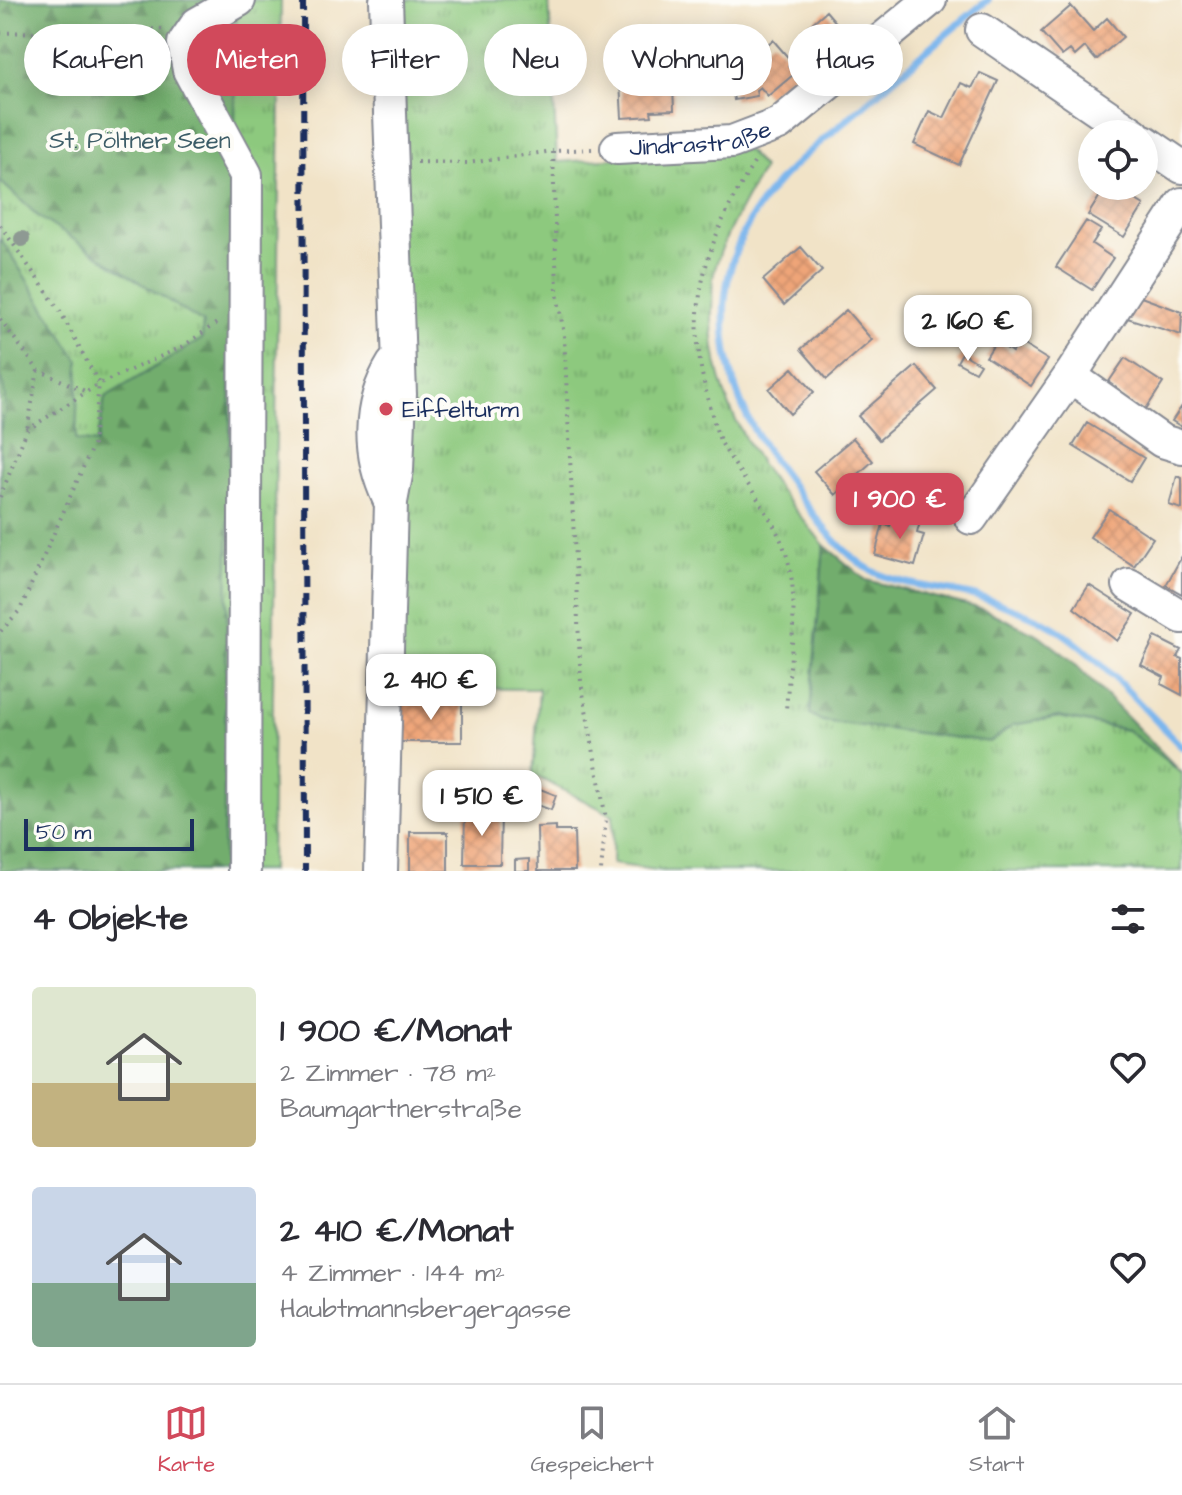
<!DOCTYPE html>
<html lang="de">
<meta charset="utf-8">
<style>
body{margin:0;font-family:"Architects Daughter",sans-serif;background:#f2f2f3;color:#2b2b33;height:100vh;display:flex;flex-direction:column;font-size:30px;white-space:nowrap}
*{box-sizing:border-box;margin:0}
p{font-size:26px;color:#7c7c81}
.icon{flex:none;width:44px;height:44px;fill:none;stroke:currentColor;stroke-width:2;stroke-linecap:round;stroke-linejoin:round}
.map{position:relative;height:871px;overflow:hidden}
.panel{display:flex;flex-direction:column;background:#fff;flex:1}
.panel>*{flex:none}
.banner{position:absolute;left:24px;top:24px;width:1134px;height:72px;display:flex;gap:16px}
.tools{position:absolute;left:1078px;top:120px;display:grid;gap:16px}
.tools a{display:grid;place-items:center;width:80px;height:80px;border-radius:50%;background:#fff;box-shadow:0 4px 20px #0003;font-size:40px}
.scale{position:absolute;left:24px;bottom:20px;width:170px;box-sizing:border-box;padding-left:8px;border:4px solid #1b2f5e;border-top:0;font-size:22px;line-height:28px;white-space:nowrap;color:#1b2f5e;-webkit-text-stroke:6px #fdfcf7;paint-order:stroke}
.price{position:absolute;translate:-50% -68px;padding:0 18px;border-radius:16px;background:#fff;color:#222;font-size:26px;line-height:52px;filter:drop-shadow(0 2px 4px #0008)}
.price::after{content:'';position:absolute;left:50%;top:48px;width:24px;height:18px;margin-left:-12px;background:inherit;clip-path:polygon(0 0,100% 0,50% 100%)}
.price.on{background:#d1495b;color:#fff}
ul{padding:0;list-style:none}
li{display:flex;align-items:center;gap:24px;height:200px;padding:0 32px}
li span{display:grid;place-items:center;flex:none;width:224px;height:160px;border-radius:8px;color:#555}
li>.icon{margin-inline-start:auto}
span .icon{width:96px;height:96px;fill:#fffc;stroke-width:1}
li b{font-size:34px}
h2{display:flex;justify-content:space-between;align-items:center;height:96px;padding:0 32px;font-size:34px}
.chip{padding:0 28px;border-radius:36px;background:#fff;box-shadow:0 4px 20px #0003;font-size:28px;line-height:72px}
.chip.on{background:#d1495b;color:#fff}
.menu{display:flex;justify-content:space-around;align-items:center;height:112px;border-top:2px solid #e1e1e2;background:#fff;font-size:22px;color:#7c7c81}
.menu a{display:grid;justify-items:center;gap:4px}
.menu .on{color:#d1495b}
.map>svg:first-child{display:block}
.grass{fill:url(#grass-tufts);stroke:#547c6e;stroke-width:2}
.forest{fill:url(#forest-firs);stroke:#466e66;stroke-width:2}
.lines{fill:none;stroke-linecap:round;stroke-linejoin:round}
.stream{stroke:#7cb6ed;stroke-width:7}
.building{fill:url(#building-cross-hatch)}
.minor-casing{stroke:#868992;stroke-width:36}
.path{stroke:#868992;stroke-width:4;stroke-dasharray:2 6;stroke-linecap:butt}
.minor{stroke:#fff;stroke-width:32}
.rail{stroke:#1b2f5e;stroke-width:6;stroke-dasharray:12 6;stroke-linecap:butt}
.tree{fill:#8e9993}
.poi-dot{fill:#d1495b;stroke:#fdfcf7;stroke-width:3}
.labels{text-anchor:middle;stroke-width:8;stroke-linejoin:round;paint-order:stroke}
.street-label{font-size:24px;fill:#1b2f5e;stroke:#fdfcf7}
.park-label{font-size:24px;fill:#3d5d68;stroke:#fdfcf7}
.poi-label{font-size:24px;fill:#1b2f5e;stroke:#fdfcf7;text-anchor:start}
</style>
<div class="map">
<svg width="1182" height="871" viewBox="0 0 1182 871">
<defs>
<pattern id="grass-tufts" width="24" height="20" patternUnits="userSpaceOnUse" patternTransform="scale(2)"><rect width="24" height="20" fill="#8dc97e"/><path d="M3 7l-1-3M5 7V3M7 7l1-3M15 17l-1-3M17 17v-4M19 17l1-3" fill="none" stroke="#72a46a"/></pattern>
<pattern id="forest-firs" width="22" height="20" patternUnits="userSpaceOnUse" patternTransform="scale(2)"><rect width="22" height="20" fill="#72ad6d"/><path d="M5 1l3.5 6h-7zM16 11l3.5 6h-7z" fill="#5d8d5d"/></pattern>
<pattern id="building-cross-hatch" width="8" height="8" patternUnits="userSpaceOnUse" patternTransform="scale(2)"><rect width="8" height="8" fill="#efa578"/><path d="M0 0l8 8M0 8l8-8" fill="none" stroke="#cc8e6a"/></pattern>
</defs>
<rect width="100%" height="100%" fill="#fdfcf7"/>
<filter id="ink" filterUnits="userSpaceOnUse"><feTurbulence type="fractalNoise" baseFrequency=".0125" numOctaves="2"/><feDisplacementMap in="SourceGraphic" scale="16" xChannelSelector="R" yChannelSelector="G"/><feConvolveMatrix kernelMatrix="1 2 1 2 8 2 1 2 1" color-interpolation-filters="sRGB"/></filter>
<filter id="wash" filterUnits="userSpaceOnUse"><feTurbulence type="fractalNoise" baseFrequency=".006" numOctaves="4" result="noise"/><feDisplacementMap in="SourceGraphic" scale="32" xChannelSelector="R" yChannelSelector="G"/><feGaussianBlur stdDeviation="1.8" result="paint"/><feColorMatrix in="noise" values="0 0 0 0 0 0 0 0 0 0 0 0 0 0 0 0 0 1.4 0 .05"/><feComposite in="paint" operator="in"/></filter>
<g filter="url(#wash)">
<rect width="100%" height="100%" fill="#f1e3c7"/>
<path class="grass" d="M0,0H281L271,871H0Z
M398,0H549L557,162L747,150L763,168C745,201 723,236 714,273C711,284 713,298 712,310C709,408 765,474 824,545L810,714L1013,725L1059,717L1127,730L1182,773V871H663L612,864L613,815L533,775L539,689L395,688Z"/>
<path class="forest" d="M0,0H237L223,871H0V431C7,411 6,393 0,373V238L79,361L76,440L97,443L105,397L202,339L203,323L39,217L0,181Z
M824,545L866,580L983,609L1039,635L1070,659L1182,773L1127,730L1059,717L1013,725L990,742L822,721L810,714Z"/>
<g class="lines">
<path class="stream" d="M988,0C945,34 904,70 863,106C829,136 788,165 762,202C703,285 717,386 777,465C805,501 833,550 874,572C905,587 952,588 986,599C1009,607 1032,615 1053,627C1096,652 1145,711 1182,747"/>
</g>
<g id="blocks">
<path class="building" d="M1071,6L1093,31L1107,18L1123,37L1096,60L1085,47L1075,56L1070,50L1062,56L1041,32Z
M826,11L844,32L821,52L803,31Z
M773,40L792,62L788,66L794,74L768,96L760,87L756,90L757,96L734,100L729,67L743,64Z
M638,52L639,63L672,61L674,110L651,111L652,116L622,118L620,82H615L614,67H619V53Z
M980,73L998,81L959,165L914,144L929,111L944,118L961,83L972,88Z
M1106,186L1142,189L1134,199L1144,205L1124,237L1088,215Z
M1086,221L1101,230L1092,244L1113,258L1092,290L1056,267Z
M801,247L822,271L784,305L763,280Z
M1141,297L1182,312L1181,335L1127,318Z
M846,310L872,340L827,379L801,349Z
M996,341L1012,352L1019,342L1048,360L1031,386L986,357Z
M962,353L980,364L975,372L957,362Z
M1125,358L1163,383L1144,412L1106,386Z
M916,366L937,390L879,440L858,416Z
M793,368L814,392L790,414L769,389Z
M1182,406V427L1172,421Z
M1087,423L1144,458L1130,481L1073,446Z
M853,438L873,461L835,495L814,471Z
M1177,476L1182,478V509L1169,505Z
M1109,509L1153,538L1134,566L1090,537Z
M893,515L920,522L917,533L924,535L915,566L875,555L883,524L890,526Z
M1182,556V594L1166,585Z
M1089,585L1135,614L1117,641L1074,608Z
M1155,637L1181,650L1177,657L1182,659V695L1161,684L1164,677L1141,665Z
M400,701L462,702V742H400Z
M532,786L556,795L551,810L526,801Z
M465,811H501L500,864H464Z
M556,826V831H574L575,871H538L537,827Z
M410,832H448V871H410Z
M529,859V871H515V860Z"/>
</g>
</g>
<g filter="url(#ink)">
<use href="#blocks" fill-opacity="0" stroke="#868992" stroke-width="2"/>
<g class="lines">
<g class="minor-casing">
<g id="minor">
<path d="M239,0L197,24L184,43L189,70L246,175L244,871"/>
<path d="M982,30L1134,134"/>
<path d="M1144,141L1182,167"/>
<path id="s1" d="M617,148L732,142L779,124L930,0"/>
<path d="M1070,376L1162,441L1182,447"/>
<path d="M389,499C368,455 367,406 393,364"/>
<path d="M971,518L1070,376L1182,204"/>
<path d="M1129,585L1182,617"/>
<path d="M381,871L391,502L397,470L400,394L386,0"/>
</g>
</g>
<path class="path" d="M0,33L163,29
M592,149L553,151L557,292L564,335L581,682L606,819L601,871
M417,162L468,163L553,151
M754,163C707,238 682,310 708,398C712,413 715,431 722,444C744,483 776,517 788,560C800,607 789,662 786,711
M0,225L60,311L99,384L93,445L20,610L0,632
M0,319L38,370L27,430
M38,370L87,392
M0,497L27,430L99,384L182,347L221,320"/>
<use href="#minor" class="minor"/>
<path class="rail" d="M303,0L305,871"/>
</g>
<circle class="tree" cx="22" cy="239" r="8"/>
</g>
<circle class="poi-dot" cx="386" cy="409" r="8"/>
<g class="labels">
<g class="street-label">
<text dy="8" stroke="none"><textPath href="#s1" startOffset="84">Jindrastraße</textPath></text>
</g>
<g class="park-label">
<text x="140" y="148">St. Pöltner Seen</text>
</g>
<g class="poi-label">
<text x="402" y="417">Eiffelturm</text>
</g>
</g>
</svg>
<div class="tools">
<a><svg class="icon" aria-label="locate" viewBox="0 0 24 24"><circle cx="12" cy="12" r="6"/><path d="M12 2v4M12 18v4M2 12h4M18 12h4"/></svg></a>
</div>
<div class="scale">50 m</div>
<b class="price" style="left:968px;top:363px">2 160 €</b>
<b class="price on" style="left:900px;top:541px">1 900 €</b>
<b class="price" style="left:431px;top:722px">2 410 €</b>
<b class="price" style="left:482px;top:838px">1 510 €</b>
<div class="banner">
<a class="chip">Kaufen</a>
<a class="chip on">Mieten</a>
<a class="chip">Filter</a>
<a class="chip">Neu</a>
<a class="chip">Wohnung</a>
<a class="chip">Haus</a>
</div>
</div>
<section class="panel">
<h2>4 Objekte<svg class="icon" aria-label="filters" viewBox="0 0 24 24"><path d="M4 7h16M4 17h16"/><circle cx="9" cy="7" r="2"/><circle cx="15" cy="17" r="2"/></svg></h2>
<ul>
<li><span style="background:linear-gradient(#dfe7d0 60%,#c2b280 0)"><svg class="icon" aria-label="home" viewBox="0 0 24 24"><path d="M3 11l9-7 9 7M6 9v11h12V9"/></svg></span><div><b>1 900 €/Monat</b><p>2 Zimmer · 78 m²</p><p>Baumgartnerstraße</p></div><svg class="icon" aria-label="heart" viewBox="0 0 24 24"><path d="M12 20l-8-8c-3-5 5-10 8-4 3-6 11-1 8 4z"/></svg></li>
<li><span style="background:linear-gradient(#c9d6e8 60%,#7fa58c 0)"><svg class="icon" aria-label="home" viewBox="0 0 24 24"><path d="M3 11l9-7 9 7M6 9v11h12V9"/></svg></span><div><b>2 410 €/Monat</b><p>4 Zimmer · 144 m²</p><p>Haubtmannsbergergasse</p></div><svg class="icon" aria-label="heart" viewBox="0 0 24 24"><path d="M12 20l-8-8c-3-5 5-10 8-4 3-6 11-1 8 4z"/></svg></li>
</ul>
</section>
<nav class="menu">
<a class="on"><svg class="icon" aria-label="map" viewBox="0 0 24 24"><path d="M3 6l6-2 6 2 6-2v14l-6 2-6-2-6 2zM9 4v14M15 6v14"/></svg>Karte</a>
<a><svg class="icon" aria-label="saved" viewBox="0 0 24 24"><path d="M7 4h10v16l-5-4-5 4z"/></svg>Gespeichert</a>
<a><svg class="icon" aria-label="home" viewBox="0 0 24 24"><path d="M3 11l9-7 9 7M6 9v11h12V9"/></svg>Start</a>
</nav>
